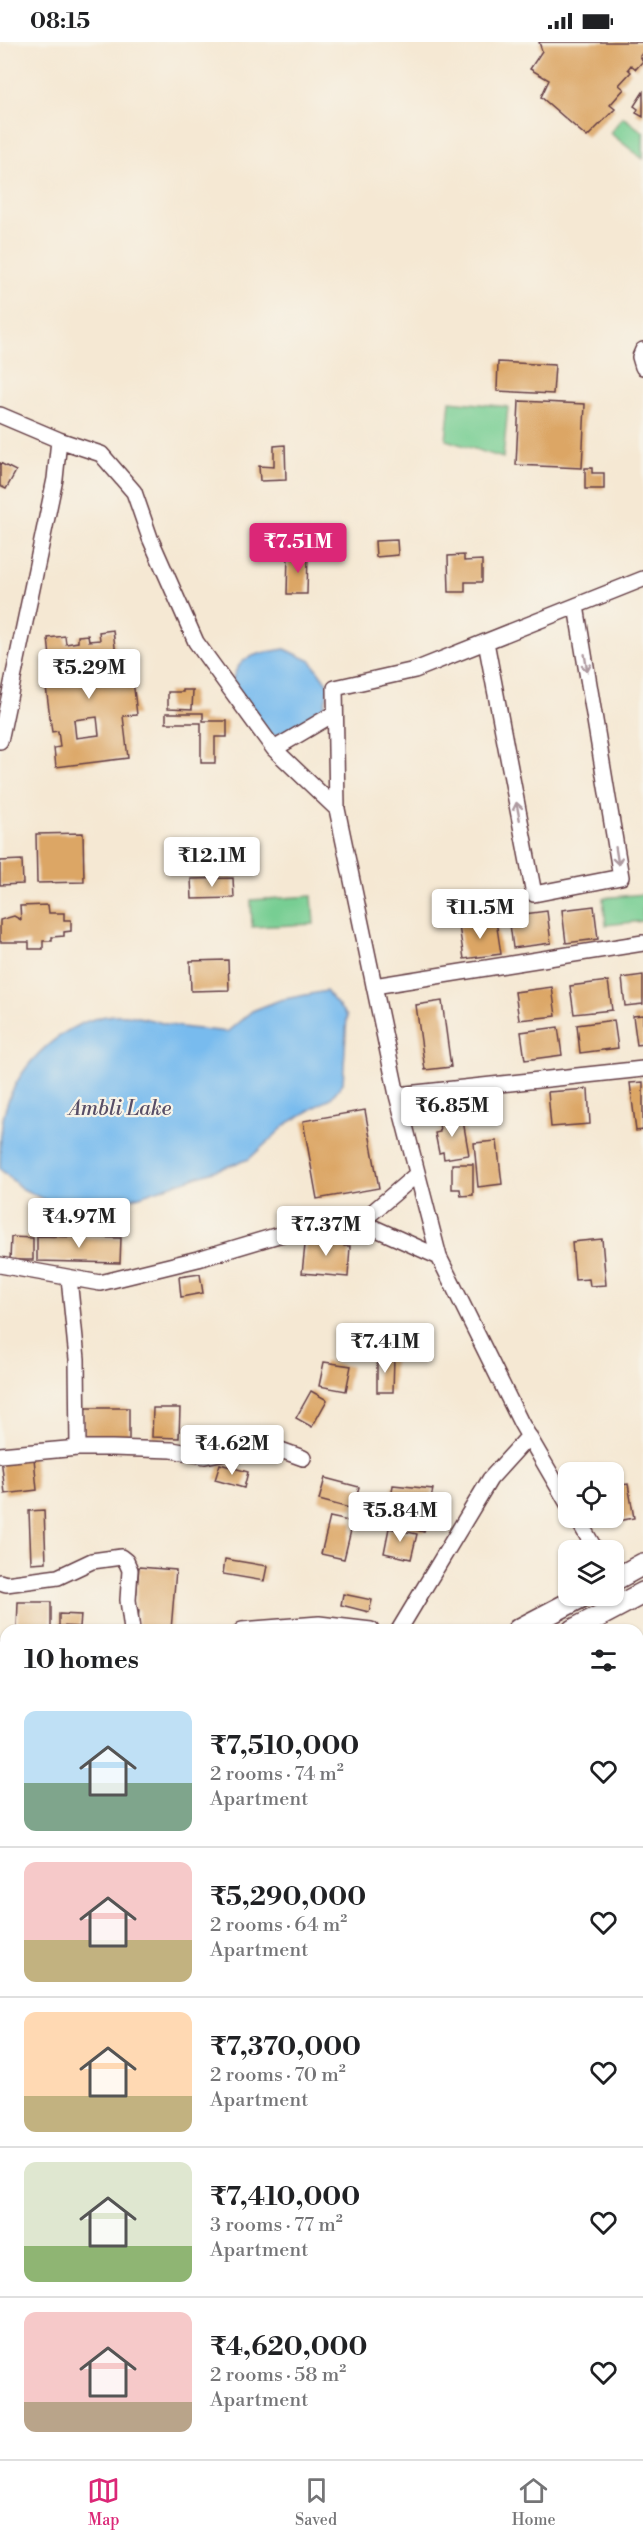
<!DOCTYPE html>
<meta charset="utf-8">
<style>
body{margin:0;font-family:"Libre Bodoni",serif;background:#f6f6f6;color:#202124;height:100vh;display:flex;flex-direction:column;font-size:22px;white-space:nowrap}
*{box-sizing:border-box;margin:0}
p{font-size:20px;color:#757577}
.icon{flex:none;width:33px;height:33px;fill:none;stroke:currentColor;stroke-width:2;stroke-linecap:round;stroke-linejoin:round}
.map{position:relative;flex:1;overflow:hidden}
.side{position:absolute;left:0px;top:1582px;width:644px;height:836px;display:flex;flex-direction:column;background:#fff;border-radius:18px 18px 0 0;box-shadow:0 2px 4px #0004}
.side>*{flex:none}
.fabs{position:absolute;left:558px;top:1420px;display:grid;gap:12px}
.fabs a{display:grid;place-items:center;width:66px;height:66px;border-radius:12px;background:#fff;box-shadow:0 2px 4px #0004;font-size:30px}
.price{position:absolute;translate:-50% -51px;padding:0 14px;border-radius:6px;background:#fff;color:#222;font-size:20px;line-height:39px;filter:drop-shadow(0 2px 3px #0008)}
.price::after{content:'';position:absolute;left:50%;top:36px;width:18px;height:14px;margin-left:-9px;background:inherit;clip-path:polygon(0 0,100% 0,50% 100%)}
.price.on{background:#db2777;color:#fff}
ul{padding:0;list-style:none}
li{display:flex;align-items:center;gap:18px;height:150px;padding:0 24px}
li+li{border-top:2px solid #e0e0e0}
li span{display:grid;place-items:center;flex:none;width:168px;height:120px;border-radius:12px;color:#555}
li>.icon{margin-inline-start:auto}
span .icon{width:72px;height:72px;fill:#fffc;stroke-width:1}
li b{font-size:26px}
h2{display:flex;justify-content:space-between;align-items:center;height:72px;padding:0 24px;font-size:26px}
.status{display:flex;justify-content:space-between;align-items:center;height:42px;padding:0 30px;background:#fff;direction:ltr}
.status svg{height:16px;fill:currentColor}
.dock{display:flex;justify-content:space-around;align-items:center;height:84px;border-top:2px solid #e0e0e0;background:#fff;font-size:16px;color:#757577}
.dock a{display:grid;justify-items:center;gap:3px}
.dock .on{color:#db2777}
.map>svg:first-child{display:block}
.green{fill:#77ce93;stroke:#60765f;stroke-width:1.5}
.water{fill:#78bbee;stroke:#616d8c;stroke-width:1.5}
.building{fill:#dca665;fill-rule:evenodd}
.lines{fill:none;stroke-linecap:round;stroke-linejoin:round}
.street-casing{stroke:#643d44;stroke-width:18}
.secondary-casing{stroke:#643d44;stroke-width:24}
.street{stroke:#fff;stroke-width:15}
.secondary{stroke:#fff;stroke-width:21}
.oneway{stroke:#ae9aa0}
.labels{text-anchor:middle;stroke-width:4.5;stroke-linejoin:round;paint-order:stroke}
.water-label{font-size:21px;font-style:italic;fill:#584e66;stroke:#f7f3e8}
</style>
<div class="status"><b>08:15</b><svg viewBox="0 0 49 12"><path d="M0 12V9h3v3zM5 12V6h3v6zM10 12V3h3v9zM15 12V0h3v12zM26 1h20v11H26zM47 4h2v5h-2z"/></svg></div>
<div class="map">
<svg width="643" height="2417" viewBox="0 0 643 2417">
<rect width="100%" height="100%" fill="#f7f3e8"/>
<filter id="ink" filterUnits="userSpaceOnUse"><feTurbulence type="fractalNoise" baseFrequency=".0167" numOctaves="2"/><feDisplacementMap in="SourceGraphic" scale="12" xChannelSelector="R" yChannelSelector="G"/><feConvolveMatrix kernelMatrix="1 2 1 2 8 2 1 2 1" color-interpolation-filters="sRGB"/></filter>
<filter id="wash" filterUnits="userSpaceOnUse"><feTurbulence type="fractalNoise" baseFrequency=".008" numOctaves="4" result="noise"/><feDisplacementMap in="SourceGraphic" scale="24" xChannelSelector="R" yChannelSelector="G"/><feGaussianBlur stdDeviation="1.35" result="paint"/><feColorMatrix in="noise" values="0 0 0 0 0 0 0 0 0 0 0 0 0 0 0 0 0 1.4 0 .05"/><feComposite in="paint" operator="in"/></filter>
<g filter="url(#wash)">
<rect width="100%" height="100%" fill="#f5e8d3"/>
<path class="green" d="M623,75L643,90V117L610,91Z
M450,359L508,365L503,416L446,398Z
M643,852V879L606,883L603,856Z
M312,854L314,882L252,885L251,858Z"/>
<path class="water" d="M285,607L311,619L329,644L322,674L293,694L267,693L231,645C236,612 256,612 285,607Z
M326,949L347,974L343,1041L331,1056L288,1081L249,1117L98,1168L53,1162L21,1146L0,1127C0,1104 0,1081 8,1059C25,1013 76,970 127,973C145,975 163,982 181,985C196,987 211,988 227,990L252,969L280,958Z"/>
<g id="blocks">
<path class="building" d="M539,0H643V10L640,14L643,19L636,27L631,23L628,27L631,30L619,43L624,47L610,63L615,67L587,95L541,55L549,38L530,27L542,9Z
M643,50V75L636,71L638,67L634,64Z
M498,320L555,323L553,352L497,349Z
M519,359L585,362L582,426L516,423Z
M285,403L286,438L260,439L259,424L274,425V404Z
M0,421L16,429L6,447L0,444Z
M585,426H592V431H604V447H585Z
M397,498L398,513L376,515L375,499Z
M288,511H308L307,552H287Z
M464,513V519L482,518V540H465V550H449L448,514Z
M113,588L118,631L132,629L137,673L123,674L128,716L56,725L54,706L60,705L58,689L52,690L46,645L53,644L48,596L65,594L66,602L78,600V594L88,593L89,599L100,598L99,590ZM98,620L100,637L78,640L76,623ZM97,675L99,693L76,696L74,678Z
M183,648H193L192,667L168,666V650H183Z
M166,671H203V679H227V695H215V721H201V681H166Z
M83,791L84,840L37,841L36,792Z
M22,818L23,842L0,843V819Z
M233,836L234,856L192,857L191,837Z
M48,863L49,871H64V878H71V889L64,890V894L52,895V899H43V907H29V900H0V878L14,874L21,878L20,864Z
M594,864L598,897L566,901L562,868Z
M547,869L551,901L513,906L509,874Z
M496,879L501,912L464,917L459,884Z
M228,918L229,948L191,949L190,919Z
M643,933V962L625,964L622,936Z
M608,939L612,968L574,972L570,944Z
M552,945L556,974L519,978L515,950Z
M442,959L451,1025L425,1028L416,963Z
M643,973V1002L637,1003L633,974Z
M614,978L618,1006L580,1011L577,983Z
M558,985L562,1013L525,1018L521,990Z
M643,1040V1088L636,1089L630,1041Z
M588,1047L590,1082L551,1085L548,1050Z
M365,1068L379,1146L317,1157L303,1079Z
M462,1073L469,1113L444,1117L443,1110L439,1111L435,1091L440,1090L439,1080Z
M497,1099L502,1142L478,1145L474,1101Z
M452,1122H473V1153L461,1154L460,1147H452Z
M37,1194L121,1196L120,1221L37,1219Z
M306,1194L344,1197V1204H350L348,1235L302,1231Z
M11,1195L33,1196V1218H10Z
M602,1197L606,1243L590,1244L589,1237L575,1238L572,1200Z
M200,1232L203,1251L181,1255L179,1235Z
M377,1315H394L393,1350H377Z
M324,1320L351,1324L346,1349L319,1344Z
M311,1349L327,1358L312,1385L296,1376Z
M83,1366H129V1400H83Z
M153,1366H180L179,1396L152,1395Z
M1,1415L34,1416L37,1448L5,1452Z
M220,1422L248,1430L244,1446L215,1438Z
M325,1436L359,1445L353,1467L319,1458Z
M628,1442L634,1476L612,1480L614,1444Z
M393,1443L433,1447L424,1490L388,1480Z
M44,1468L46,1520L31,1521L29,1469Z
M330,1475L353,1480L344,1517L321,1512Z
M389,1486L417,1492L411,1517L384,1511Z
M225,1517L267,1524L264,1539L223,1532Z
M139,1525L176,1528L171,1588H137L139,1568L135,1567Z
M343,1552L372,1558L369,1570L341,1563Z
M18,1560H51V1588H17Z
M59,1572L81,1573L80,1585L59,1584Z
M0,1601L6,1602L5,1621L0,1619Z
M638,2052L643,2076V2203L638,2204Z
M6,2254V2286L0,2287V2255Z
M130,2412H158L159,2417H131Z
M190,2412H222V2417H191Z
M292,2412H325V2413L293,2417Z
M394,2412H426L427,2417H395Z
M436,2412H469L470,2417H437Z
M500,2412H534L535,2417H501Z
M541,2412H569L570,2417H542Z"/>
</g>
</g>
<g filter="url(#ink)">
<use href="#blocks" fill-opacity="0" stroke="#643d44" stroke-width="1.5"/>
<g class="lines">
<g class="street-casing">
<path id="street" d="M643,308L640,315L643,325
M0,373L59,398L101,412L134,450L150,496L196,600L274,707L337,767
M486,600L534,852L621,835L576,564
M0,699L55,437L59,398
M274,707L335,671
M374,944L643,901
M397,1053L643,1027
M417,1132L361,1180L439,1215
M0,1223L100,1241L198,1217L302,1186L361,1180
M69,1236L77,1317L78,1406
M0,1413L78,1406H112L172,1408L205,1414L264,1402L303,1416
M568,1462L521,1381L439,1215L397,1053L337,767L335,646L415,628L643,537
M577,1476L596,1509
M0,1540L6,1542L58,1535L92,1519L121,1515L126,1519L130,1528L128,1558L132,1588
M242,1588L319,1582L371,1588
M399,1588L490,1437L529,1394
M638,2000L643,1998
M4,2109L6,2131
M0,2238L6,2237
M171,2412L172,2417
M277,2412L278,2417
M382,2412V2414
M480,2412L481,2417
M620,2412L621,2417"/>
</g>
<g class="secondary-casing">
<path id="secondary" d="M614,1538L643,1522
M518,1588L583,1554
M573,1588L643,1551
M0,1697L6,1700
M0,1785L6,1784
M0,1812L6,1811"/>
</g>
<use href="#street" class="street"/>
<use href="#secondary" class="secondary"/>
</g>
<defs><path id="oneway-shaft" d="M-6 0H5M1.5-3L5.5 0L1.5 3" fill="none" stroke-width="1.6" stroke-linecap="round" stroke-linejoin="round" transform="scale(1.5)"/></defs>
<g class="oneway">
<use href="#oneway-shaft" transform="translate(586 621) rotate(81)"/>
<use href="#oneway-shaft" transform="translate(518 769) rotate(-101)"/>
<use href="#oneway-shaft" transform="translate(617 814) rotate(81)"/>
</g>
</g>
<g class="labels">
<g class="water-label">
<text x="120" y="1073">Ambli Lake</text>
</g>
</g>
</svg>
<div class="fabs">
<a><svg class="icon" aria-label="locate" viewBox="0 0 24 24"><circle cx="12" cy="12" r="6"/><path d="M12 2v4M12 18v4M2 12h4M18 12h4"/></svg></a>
<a><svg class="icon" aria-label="layers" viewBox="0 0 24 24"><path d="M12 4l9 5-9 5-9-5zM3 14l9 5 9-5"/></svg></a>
</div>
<b class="price on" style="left:298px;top:532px">₹7.51M</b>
<b class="price" style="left:89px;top:658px">₹5.29M</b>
<b class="price" style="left:212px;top:846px">₹12.1M</b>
<b class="price" style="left:480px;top:898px">₹11.5M</b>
<b class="price" style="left:452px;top:1096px">₹6.85M</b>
<b class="price" style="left:79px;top:1207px">₹4.97M</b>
<b class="price" style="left:326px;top:1215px">₹7.37M</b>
<b class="price" style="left:385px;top:1332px">₹7.41M</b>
<b class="price" style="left:232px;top:1434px">₹4.62M</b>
<b class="price" style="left:400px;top:1501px">₹5.84M</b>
<section class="side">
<h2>10 homes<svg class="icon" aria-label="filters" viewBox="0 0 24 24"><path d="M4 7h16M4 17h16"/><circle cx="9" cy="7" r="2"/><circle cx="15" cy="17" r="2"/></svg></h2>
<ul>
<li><span style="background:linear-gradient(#bfe0f5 60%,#7fa58c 0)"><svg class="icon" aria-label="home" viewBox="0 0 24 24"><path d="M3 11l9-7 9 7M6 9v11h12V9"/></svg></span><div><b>₹7,510,000</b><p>2 rooms · 74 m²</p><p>Apartment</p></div><svg class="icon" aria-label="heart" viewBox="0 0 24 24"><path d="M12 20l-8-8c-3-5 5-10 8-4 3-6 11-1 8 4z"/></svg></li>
<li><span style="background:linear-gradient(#f6c9c9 65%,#c2b280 0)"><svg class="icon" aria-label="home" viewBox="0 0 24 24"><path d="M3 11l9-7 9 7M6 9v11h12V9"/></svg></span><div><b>₹5,290,000</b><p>2 rooms · 64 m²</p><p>Apartment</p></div><svg class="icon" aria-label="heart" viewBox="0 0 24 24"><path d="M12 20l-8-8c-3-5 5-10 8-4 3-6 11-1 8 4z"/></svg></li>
<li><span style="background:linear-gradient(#ffd9b3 70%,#c2b280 0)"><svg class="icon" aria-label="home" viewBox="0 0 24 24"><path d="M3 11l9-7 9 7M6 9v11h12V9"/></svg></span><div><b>₹7,370,000</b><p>2 rooms · 70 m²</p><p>Apartment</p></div><svg class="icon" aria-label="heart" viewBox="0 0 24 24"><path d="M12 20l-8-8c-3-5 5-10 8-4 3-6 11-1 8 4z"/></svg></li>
<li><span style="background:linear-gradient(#dfe7d0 70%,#8fb573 0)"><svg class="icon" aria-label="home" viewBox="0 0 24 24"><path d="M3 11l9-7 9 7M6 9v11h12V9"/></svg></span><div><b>₹7,410,000</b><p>3 rooms · 77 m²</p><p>Apartment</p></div><svg class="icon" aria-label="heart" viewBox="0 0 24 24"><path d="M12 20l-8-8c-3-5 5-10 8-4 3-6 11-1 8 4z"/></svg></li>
<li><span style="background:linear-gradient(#f6c9c9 75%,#b9a48a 0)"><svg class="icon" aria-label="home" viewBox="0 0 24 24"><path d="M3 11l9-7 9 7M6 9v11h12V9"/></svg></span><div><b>₹4,620,000</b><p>2 rooms · 58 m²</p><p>Apartment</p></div><svg class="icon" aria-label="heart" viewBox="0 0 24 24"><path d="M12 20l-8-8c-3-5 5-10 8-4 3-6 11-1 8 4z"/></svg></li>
</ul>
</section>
</div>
<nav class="dock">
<a class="on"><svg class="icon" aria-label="map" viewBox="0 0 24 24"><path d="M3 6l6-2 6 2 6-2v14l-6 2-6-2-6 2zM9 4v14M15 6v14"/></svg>Map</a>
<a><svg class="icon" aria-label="saved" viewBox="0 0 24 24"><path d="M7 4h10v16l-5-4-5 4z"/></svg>Saved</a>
<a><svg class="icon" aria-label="home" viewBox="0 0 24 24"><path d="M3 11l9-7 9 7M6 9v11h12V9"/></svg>Home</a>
</nav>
